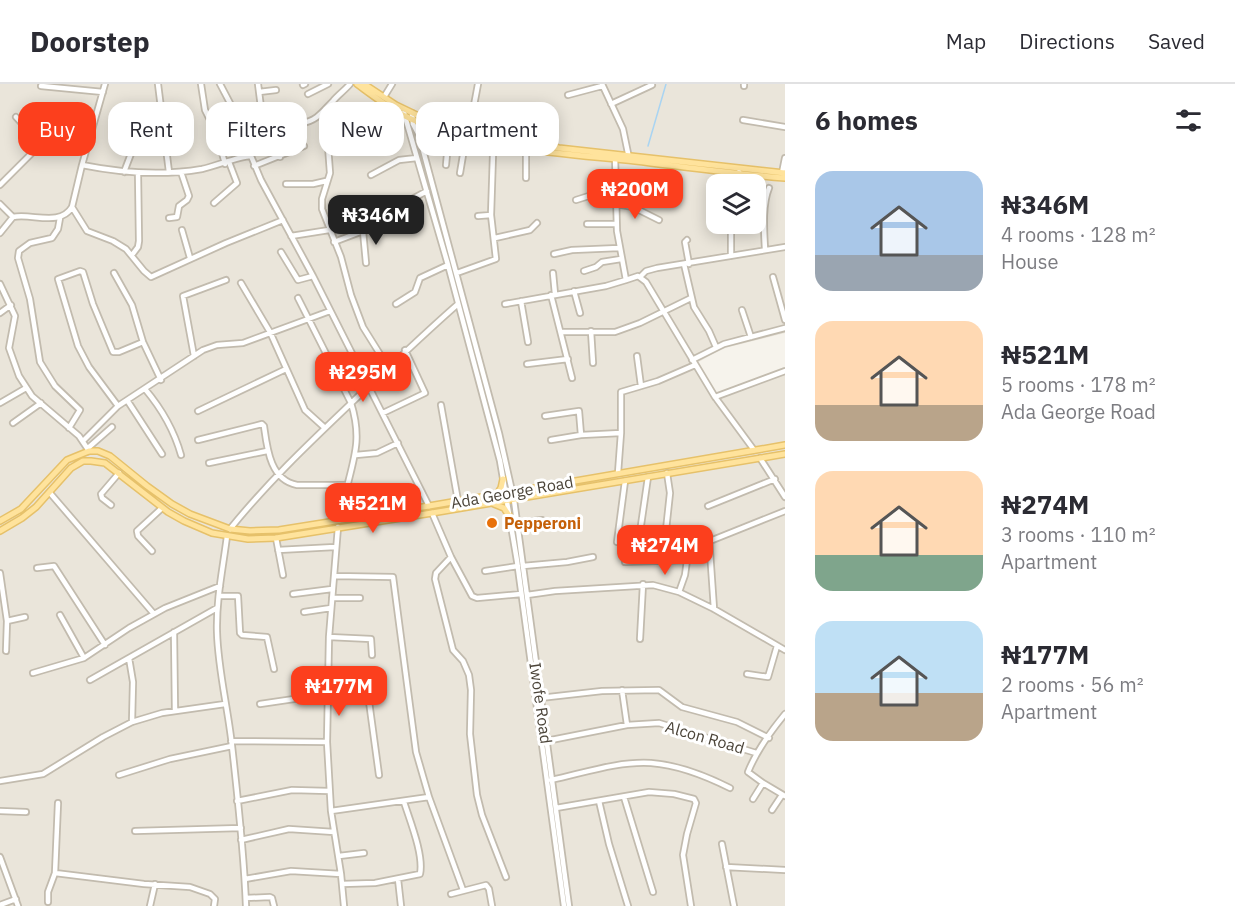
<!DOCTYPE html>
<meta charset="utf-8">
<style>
body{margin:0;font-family:"IBM Plex Sans",sans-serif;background:#f7f7f7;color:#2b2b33;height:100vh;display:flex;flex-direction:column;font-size:22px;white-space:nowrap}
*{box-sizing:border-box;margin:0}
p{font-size:20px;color:#7c7c81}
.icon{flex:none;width:33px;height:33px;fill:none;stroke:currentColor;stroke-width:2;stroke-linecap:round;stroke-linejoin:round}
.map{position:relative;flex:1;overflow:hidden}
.drawer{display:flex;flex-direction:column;background:#fff;width:450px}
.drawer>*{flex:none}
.hud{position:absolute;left:18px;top:18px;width:570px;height:54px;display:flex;gap:12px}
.fabs{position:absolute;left:706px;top:90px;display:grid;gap:12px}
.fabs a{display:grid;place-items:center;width:60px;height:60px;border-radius:12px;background:#fff;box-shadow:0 3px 15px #0003;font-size:30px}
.price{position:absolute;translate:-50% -51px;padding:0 14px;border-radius:12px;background:#fc3f1d;color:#fff;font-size:20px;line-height:39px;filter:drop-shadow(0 2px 3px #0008)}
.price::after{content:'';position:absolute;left:50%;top:36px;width:18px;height:14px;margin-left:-9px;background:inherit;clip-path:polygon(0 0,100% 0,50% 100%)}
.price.selected{background:#222;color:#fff}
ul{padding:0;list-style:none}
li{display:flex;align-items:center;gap:18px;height:150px;padding:0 30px}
li span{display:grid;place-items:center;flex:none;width:168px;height:120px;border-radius:18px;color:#555}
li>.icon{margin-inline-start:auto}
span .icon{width:72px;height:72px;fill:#fffc;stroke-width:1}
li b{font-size:26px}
h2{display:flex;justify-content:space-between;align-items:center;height:72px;padding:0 30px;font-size:26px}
.chip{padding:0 21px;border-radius:18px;background:#fff;box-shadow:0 3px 15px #0003;font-size:21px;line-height:54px}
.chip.selected{background:#fc3f1d;color:#fff}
header{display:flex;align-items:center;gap:36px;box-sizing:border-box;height:84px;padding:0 30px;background:#fff;border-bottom:2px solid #e1e1e2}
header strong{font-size:28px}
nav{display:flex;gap:33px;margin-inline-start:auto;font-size:21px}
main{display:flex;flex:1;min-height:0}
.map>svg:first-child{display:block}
.residential{fill:#eae5da;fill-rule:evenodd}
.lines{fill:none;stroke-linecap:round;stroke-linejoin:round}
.stream{stroke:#a9d4f2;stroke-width:1.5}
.minor-casing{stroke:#c2bbae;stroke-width:8}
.major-casing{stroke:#e6c16a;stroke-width:8}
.minor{stroke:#fff;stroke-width:4.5}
.major{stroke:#ffe39c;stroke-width:5}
.food-dot{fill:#e8710a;stroke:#fff;stroke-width:2}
.labels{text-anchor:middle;stroke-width:6;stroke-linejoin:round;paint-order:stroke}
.street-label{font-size:16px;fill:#4b4439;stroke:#fff}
.food-label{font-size:16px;font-weight:bold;fill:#c56008;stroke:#fff;text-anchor:start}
</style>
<header>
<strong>Doorstep</strong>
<nav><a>Map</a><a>Directions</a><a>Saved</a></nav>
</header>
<main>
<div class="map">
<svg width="785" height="822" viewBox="0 0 785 822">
<rect width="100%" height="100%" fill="#f6f3ec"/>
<path class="residential" d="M0,0H785V249L721,265L697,279L719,312L785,288V822H0ZM717,100H756V140H717Z"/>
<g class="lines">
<path class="stream" d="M648,62L666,0"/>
<g class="minor-casing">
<path id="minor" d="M158,0L169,88
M201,0L205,26L217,50L225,80
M220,0L230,19
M258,0L263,39L276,60L280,73
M602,0L623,45L629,74
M744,0V2
M303,1L305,0
M41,2L103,8
M259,8L276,6
M308,10L328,0
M568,11L602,2
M384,13L392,0
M611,20L652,1
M385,21L363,42L328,62L330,89L322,115V125L341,173L351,211L363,243L388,283
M404,29L448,181L500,377L517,477L564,822
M412,29L413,40L419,51L499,349L514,416L569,822
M16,33L41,60
M743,36L785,43
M302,39C317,37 323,27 333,17C338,11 345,6 350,0
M469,48L478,0
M498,54L500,29
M615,72L617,147L626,196L638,192L646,198L715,313L754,366
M82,81C122,89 162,92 202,85C216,82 240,72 251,72L261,96L313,192L429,422
M446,81L448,59L452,48
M254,82L304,62
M124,88L137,54
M460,89L466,53
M782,89L785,74
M371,91L399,76L417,74
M526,94V65
M286,100H313L326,97
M736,100L739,88
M0,101L53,48
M576,116L614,104
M214,119L237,99L229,78
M0,120L13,133
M616,120L633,123L659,136
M72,123L87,147L113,157L126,165L144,187L151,193L226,159L283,136
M478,132L491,131
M60,134L58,145L52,154L30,159L19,167L18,174L30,215L40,278L55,302L80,326L69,344
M169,134L177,133L179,122L187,116L189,112L181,88
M587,140H616
M731,140V172
M182,146L190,174
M363,147L366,179
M0,149L13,133C32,129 60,143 72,123L82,81L105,0
M291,152L329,146
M495,154L530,146L537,139
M687,156L685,158L689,180
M334,158L363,147L399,122L427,107
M765,165C764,146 762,121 769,104
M281,168L298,196L313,192
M554,170L572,166L619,164
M132,171L138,163L139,157L138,89
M684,180L694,223L709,247L716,263
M584,187L596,183L602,178L621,175
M114,189L132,221L143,258L161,296
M457,189L496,175L491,131L493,70L495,59
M553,189L555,210
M640,193L646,187L657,184L785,163
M773,193L785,236
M241,199L270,248L305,326L325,344
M0,200L15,232L9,264L19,292L32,312L79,352L89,367
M574,207L580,229
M551,211L572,294
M298,214L351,319C361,351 356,368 348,399C345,411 344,424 340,436
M521,217L528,258
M396,220L415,208L420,194L448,181
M505,220L606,202L626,196
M742,226L751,253
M0,229L11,221
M591,247L593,279
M561,248H615L640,239L691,214
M194,272L183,212L226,196
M637,272L641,302
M692,276L724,260L785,244
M527,280L568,275
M145,305C161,324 174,346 181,371
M715,313L785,287
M127,316L162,370
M0,319L26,304
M441,321L458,417
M118,322L89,283L78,262L58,195L80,187L83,188L93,220L113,268H119L143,258
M198,327L286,285
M383,329L425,309L405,266
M545,332L579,327L581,351
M13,339L41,319
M84,356L118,322L203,266L217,261L243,259L330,227
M198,356L262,340L264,342C267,364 270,396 297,401H347
M551,356L581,351L621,349
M88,364L112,343
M356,371L377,369L398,359
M760,374L785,413
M209,379L267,367
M618,389L621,349V308L658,297L695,281
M667,389L670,409L666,446L669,449L706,451L709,453L714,525
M50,409L154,530
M111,421L102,414L101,410L119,389
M708,422L775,395
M432,429L451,473L472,512L477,514L521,510
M517,439L542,436
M338,443L329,553L327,658L331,727L341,790L344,822
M230,445C271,394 320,349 367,304C397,276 427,247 458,220
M640,448L648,393
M227,452C223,484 216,516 217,548C218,586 228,624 232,662C238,715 244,769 246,822
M276,454L283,491
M710,457L785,427
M617,458L625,397
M278,466L335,463
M152,467L138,452L137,447L162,424
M451,473L436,489L435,495L453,566L463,577L469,591L471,606L470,650L477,711L482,731L506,793
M625,478L687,476L685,491L679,508
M523,482L567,478L593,473
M37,484L54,482L105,561
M485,487L518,482
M0,489L7,537L6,567
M334,492L393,493L416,668L429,713L463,806
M293,510L332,505
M527,511L555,507L653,501L679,508L714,525L785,566
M219,512H238L240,549L242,551L267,553L274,585
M332,514H360
M304,528L331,524
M60,531L84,574
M7,537L25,533
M174,548L175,627
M329,553L371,555L372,571
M640,555L643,500
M129,574L133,598L132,638
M329,586H360L365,588L379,691
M33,589L84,574L129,544L165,524L220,502
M747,590L768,593L777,562
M90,596L217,524
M622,606L627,641
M540,614L602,607L659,606L682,623L737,638L769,654
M260,620L328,610
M785,630C771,647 756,668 748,688L763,699L785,712
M231,657L327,658
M546,657L627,641L659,639L756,669
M119,691L170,675L232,662
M551,696C584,689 618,677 651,679C678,681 706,692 730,704
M0,697L43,690L103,653L132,638L162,629L225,620
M624,713L653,808
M753,715L763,699
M237,717L292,706L329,707
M599,717L609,760L628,822
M556,724L649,708L674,710L694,715L696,719L687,750L683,771L691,822
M772,726L782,711
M0,727L26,728
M331,727L429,713
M135,747L241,744
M241,756L289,745L334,748
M722,760L734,822
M339,772L364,769
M0,773L18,822
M726,783L785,786
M55,789L144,800L190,803L210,810L215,815L214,822
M245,795L291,787L341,790
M398,795L401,822
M342,800L375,799L420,790C424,771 410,737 404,718
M451,810L486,801L489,805L492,822
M246,814L270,813L272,814L274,822
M48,818V808L55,789L58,719
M0,821L16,815
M150,822L155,800"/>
</g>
<g class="major-casing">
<path id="major" d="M357,0C372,11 386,22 403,31C469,65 561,69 635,77C685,83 735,90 785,94
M364,0L396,21L425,35L469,48L559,64L785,89
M497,410L501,404L503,395
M494,420L504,424L510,433
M0,437L21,425L67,376L89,367H98L110,372L147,402L172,420L190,430L230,445L250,447L279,446L429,422L785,361
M0,447L22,434L36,423L71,384L83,377H91L105,379L168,428L184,437L212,449L248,455L276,454L432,429L785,370"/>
</g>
<use href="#minor" class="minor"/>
<use href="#major" class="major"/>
</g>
<circle class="food-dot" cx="492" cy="439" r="6"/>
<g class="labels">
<g class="street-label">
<text transform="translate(512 408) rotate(-10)" y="6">Ada George Road</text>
<text transform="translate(541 619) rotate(82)" y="6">Iwofe Road</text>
<text transform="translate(705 653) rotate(16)" y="6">Alcon Road</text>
</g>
<g class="food-label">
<text x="504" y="445">Pepperoni</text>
</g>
</g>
</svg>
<div class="fabs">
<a><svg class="icon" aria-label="layers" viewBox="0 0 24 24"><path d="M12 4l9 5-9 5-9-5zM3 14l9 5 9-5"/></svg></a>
</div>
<b class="price" style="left:635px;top:136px">₦200M</b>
<b class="price selected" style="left:376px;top:162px">₦346M</b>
<b class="price" style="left:363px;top:319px">₦295M</b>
<b class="price" style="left:373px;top:450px">₦521M</b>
<b class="price" style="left:665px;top:492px">₦274M</b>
<b class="price" style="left:339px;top:633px">₦177M</b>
<div class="hud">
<a class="chip selected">Buy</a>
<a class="chip">Rent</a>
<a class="chip">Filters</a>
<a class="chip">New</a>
<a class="chip">Apartment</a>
</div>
</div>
<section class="drawer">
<h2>6 homes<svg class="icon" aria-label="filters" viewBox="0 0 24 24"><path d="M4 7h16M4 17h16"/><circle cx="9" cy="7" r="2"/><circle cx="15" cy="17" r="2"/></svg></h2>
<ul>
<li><span style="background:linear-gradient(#a9c7e8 70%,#9aa5b1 0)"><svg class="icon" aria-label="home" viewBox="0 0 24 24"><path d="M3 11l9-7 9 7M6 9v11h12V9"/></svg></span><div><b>₦346M</b><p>4 rooms · 128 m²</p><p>House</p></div></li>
<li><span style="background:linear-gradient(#ffd9b3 70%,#b9a48a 0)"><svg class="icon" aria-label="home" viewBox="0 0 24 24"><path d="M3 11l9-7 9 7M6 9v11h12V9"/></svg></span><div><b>₦521M</b><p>5 rooms · 178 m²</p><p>Ada George Road</p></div></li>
<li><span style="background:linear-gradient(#ffd9b3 70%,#7fa58c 0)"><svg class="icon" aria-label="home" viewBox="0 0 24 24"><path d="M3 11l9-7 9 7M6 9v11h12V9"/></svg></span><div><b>₦274M</b><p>3 rooms · 110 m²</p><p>Apartment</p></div></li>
<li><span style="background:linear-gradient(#bfe0f5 60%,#b9a48a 0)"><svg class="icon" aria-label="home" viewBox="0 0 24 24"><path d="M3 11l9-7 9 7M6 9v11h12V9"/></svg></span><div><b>₦177M</b><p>2 rooms · 56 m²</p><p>Apartment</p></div></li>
</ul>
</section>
</main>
